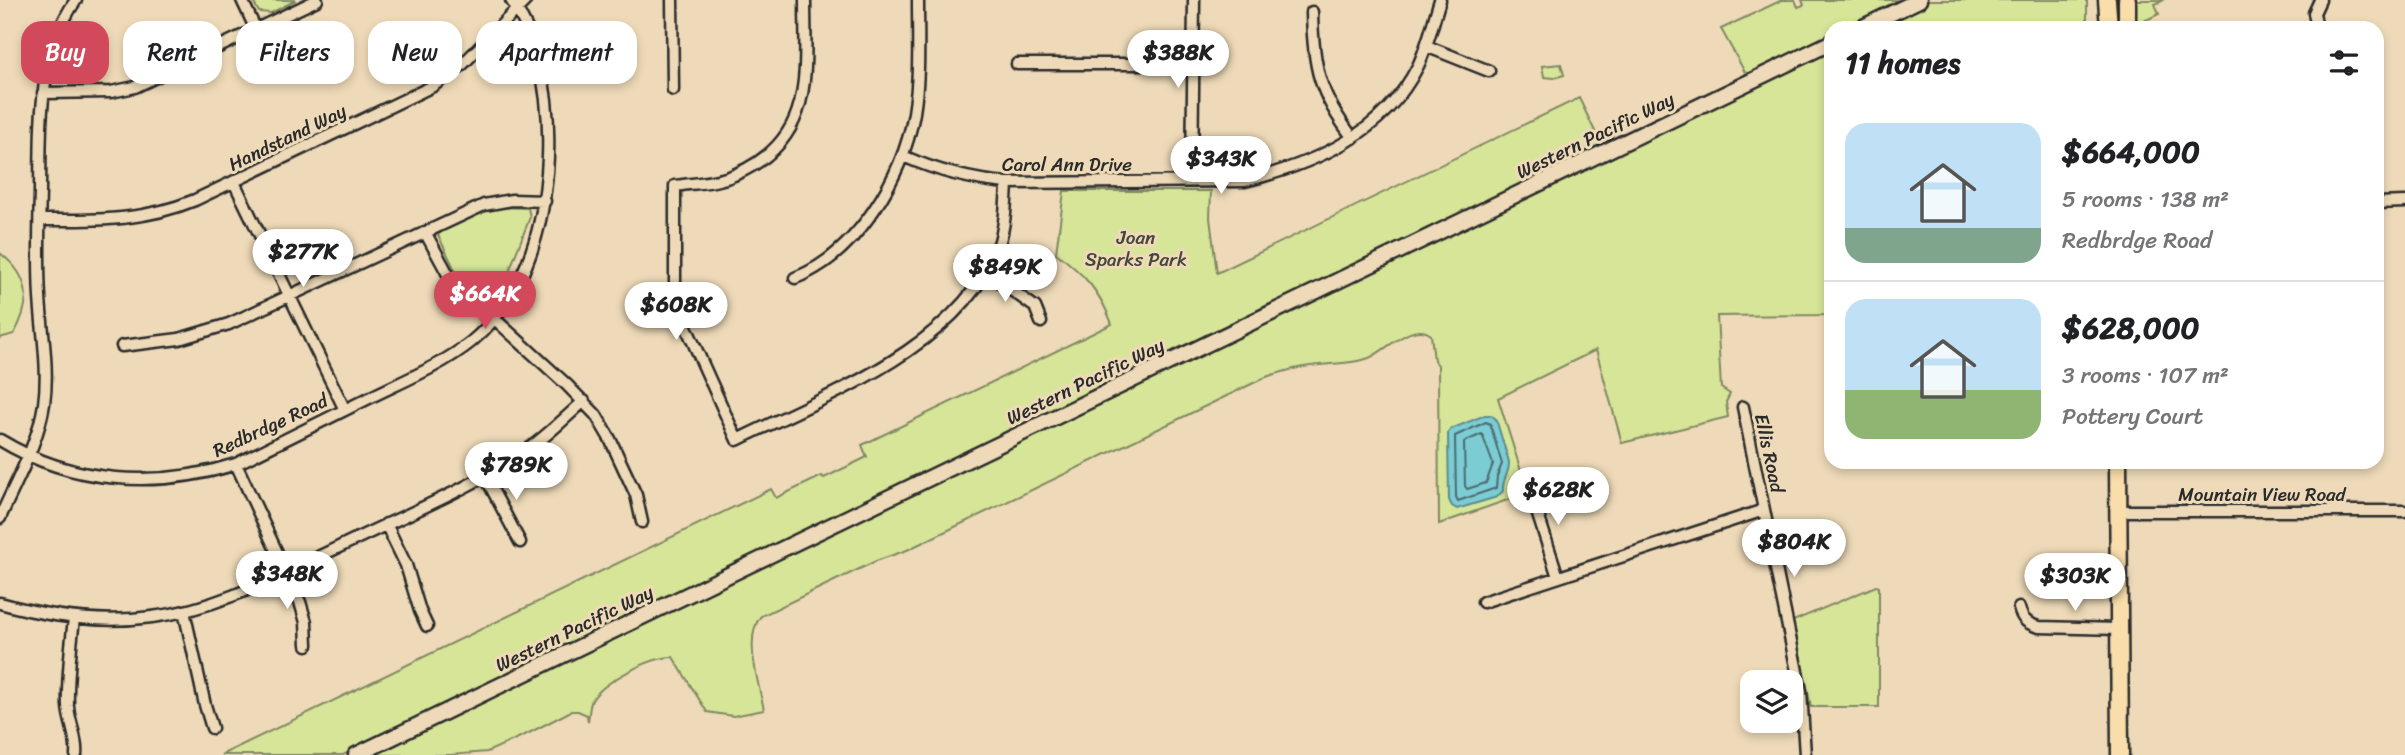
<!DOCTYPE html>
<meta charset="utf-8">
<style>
body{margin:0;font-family:Sriracha,sans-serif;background:#f6f6f6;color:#202124;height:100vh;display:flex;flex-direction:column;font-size:26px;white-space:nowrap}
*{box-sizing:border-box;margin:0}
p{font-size:23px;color:#757577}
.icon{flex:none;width:38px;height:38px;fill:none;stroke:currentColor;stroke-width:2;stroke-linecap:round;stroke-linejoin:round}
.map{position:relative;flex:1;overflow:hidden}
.details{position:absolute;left:1824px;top:21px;width:560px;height:448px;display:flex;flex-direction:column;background:#fff;border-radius:21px;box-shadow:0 4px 10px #0003}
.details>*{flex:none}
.top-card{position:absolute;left:21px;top:21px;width:665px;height:63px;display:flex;gap:14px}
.fabs{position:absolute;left:1740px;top:670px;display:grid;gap:14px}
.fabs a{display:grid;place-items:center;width:63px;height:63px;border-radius:14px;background:#fff;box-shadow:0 4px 10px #0003;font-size:35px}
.price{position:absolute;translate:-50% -60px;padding:0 16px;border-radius:24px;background:#fff;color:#222;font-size:23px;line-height:46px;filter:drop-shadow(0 2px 4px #0008)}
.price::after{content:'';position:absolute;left:50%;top:42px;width:21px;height:16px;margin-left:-10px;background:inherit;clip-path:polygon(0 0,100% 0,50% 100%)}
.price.on{background:#d1495b;color:#fff}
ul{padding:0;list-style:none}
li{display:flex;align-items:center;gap:21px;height:175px;padding:0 21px}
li+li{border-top:2px solid #e0e0e0}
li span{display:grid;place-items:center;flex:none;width:196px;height:140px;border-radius:21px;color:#555}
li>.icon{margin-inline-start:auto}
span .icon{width:84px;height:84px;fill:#fffc;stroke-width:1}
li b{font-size:30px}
h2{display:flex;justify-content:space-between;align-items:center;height:84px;padding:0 21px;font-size:30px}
.chip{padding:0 24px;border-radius:21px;background:#fff;box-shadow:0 4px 10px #0003;font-size:24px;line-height:63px}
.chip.on{background:#d1495b;color:#fff}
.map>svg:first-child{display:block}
.green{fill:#d6e598;stroke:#808862;stroke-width:2}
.water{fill:#7bccd4;stroke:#5b8c90;stroke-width:2}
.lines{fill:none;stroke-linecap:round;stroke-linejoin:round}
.shore{stroke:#4b6b6f;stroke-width:2}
.street-casing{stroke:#2b2b2b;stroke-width:15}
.secondary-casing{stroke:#2b2b2b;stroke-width:19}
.primary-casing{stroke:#2b2b2b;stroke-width:21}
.street{stroke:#eedab8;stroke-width:10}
.secondary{stroke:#eedab8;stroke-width:14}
.primary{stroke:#f9ddab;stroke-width:16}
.labels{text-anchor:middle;stroke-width:6;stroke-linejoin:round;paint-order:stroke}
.street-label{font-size:19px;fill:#2b2b2b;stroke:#eedab8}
.park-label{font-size:19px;fill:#45473b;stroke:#eedab8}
</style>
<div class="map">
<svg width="2405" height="755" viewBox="0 0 2405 755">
<rect width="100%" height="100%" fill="#eedab8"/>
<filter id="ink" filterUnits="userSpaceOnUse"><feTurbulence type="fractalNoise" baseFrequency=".0143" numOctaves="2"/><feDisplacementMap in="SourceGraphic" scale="14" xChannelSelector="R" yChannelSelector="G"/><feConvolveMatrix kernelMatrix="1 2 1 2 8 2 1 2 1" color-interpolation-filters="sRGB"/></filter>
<g filter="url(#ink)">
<path class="green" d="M252,0H296L271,13L259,12Z
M1782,0H1795L1798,7L1804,5L1802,0H1905L1846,28H1830V36L1747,76L1721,29Z
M1925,0H2087V28H1867Z
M2133,0H2164L2155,4L2159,14L2144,21L2143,28H2133Z
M1830,46V315L1717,316L1721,388L1730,394L1726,402L1728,417L1622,443L1596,350L1498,398L1521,471L1512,481L1513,498L1439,524L1438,365L1434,360L1431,335C1413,320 1386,351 1369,358C1353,364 1336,363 1320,365C1301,366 1284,371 1266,377L907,550L876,561L761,616C743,637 759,684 764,710L733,716L707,712L673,657C651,657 604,681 592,700C589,706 589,716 588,722L587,715L578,711H571L529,733L487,752L450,755H365Z
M1561,64L1564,75L1554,78L1544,77L1542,66Z
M1579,98L1602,146L343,755H221L771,489L776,498L822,476L824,478L867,457L862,445L1112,324C1100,291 1084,274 1056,253L1064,191H1211L1210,218L1217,273Z
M494,207L528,208L530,217L500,295L486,299L455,270L438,235C452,220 474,213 494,207Z
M0,253C31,277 32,302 14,334L0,338Z
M1876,586L1879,587V707H1811L1793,621Z"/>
<path class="water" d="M1485,415H1491L1496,419L1509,462C1510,473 1502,478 1503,491L1497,497L1457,509L1452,506L1449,500L1448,433L1451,429Z"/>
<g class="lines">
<path class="shore" d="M1486,422L1490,424L1502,464L1497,476L1496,488L1458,501L1456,497L1455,436Z
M1482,434L1493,464L1486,483L1467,489L1465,486L1464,442Z"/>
<g class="street-casing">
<path id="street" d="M242,0L256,30
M672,0L673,90
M805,0C805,74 816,140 734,175C717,183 693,183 675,186V302L737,440C826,396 960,347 998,247C1005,228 1006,204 1007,183
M1312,12C1313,67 1319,94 1353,138
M2317,28L2314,13L2320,0
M1426,46L1489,71
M1017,64H1194
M43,93L111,92L135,87L317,0
M903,156C937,171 970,180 1007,183L1245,181C1314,164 1384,134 1418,66C1428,45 1433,22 1440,0
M1192,181L1194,0
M234,182L345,410
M2376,203L2405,202
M40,220C95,220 142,222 195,200L433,86L461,66L526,0
M425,232L450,278L567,385L596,415L610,439L636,495L642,522
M986,272L1035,307L1041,322
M795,278C857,254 903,177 914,113C920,76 918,37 918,0
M122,346L179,339L229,324L484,205L512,200L545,201
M1743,407L1801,691L1805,755
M0,440C72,484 157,489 236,464C280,442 324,420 369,398C403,381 441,366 471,342C526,296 545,225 548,157C550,103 542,45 511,0
M236,464L300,602L306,622L307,645
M485,476L520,542
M1529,487L1558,577
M2118,511H2405
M0,518C16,481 38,444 44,404C49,368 42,333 40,297C38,262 39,226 40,191C41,126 37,55 76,0
M386,524L406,565L420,611L427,626
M1483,602L1764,510
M0,603C50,617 100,624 152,617C219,609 279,575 339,547C398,518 470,489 523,453C545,438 564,419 584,401
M2019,608C2022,620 2028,624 2039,627L2119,629
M184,611L205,705L212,728
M74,618C71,647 67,677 68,706C69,722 78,739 76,755"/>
</g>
<g class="secondary-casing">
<path id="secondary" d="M1861,28L1919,0
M356,755L1830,43"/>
</g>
<g class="primary-casing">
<path id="primary" d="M2107,0L2109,28
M2127,0V28
M2118,462L2120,755"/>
</g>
<use href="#street" class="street"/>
<use href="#secondary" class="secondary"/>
<use href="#primary" class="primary"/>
</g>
</g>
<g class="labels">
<g class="street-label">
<text transform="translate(1595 135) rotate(-26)" y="7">Western Pacific Way</text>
<text transform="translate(287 137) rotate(-26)" y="7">Handstand Way</text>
<text x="1067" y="171">Carol Ann Drive</text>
<text transform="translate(1085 381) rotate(-26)" y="7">Western Pacific Way</text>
<text transform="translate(270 425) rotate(-25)" y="7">Redbrdge Road</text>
<text transform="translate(1770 453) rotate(78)" y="7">Ellis Road</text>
<text x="2262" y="501">Mountain View Road</text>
<text transform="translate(574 628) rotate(-26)" y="7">Western Pacific Way</text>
</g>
<g class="park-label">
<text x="1136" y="244">Joan<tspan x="1136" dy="22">Sparks Park</tspan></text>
</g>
</g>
</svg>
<div class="fabs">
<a><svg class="icon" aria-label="layers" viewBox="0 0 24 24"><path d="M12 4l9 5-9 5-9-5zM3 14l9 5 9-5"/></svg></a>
</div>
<b class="price" style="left:1178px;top:90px">$388K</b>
<b class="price" style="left:1221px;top:196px">$343K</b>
<b class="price" style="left:303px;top:289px">$277K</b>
<b class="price" style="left:1005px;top:304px">$849K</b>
<b class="price on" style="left:485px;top:331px">$664K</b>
<b class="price" style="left:676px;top:342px">$608K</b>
<b class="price" style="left:516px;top:502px">$789K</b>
<b class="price" style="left:1558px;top:527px">$628K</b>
<b class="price" style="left:1794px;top:579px">$804K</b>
<b class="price" style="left:287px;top:611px">$348K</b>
<b class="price" style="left:2075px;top:613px">$303K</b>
<div class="top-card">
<a class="chip on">Buy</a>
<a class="chip">Rent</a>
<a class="chip">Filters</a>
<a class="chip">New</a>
<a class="chip">Apartment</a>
</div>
<section class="details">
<h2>11 homes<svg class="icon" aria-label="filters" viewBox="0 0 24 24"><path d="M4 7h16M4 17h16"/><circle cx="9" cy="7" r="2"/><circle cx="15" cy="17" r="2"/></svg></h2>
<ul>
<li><span style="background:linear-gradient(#bfe0f5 75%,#7fa58c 0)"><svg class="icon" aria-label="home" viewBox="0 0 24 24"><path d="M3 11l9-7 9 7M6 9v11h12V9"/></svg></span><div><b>$664,000</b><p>5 rooms · 138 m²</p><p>Redbrdge Road</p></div></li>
<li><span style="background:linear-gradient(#bfe0f5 65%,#8fb573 0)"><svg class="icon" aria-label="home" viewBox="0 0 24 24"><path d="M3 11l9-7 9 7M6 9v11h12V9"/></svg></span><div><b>$628,000</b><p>3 rooms · 107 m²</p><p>Pottery Court</p></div></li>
</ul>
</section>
</div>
